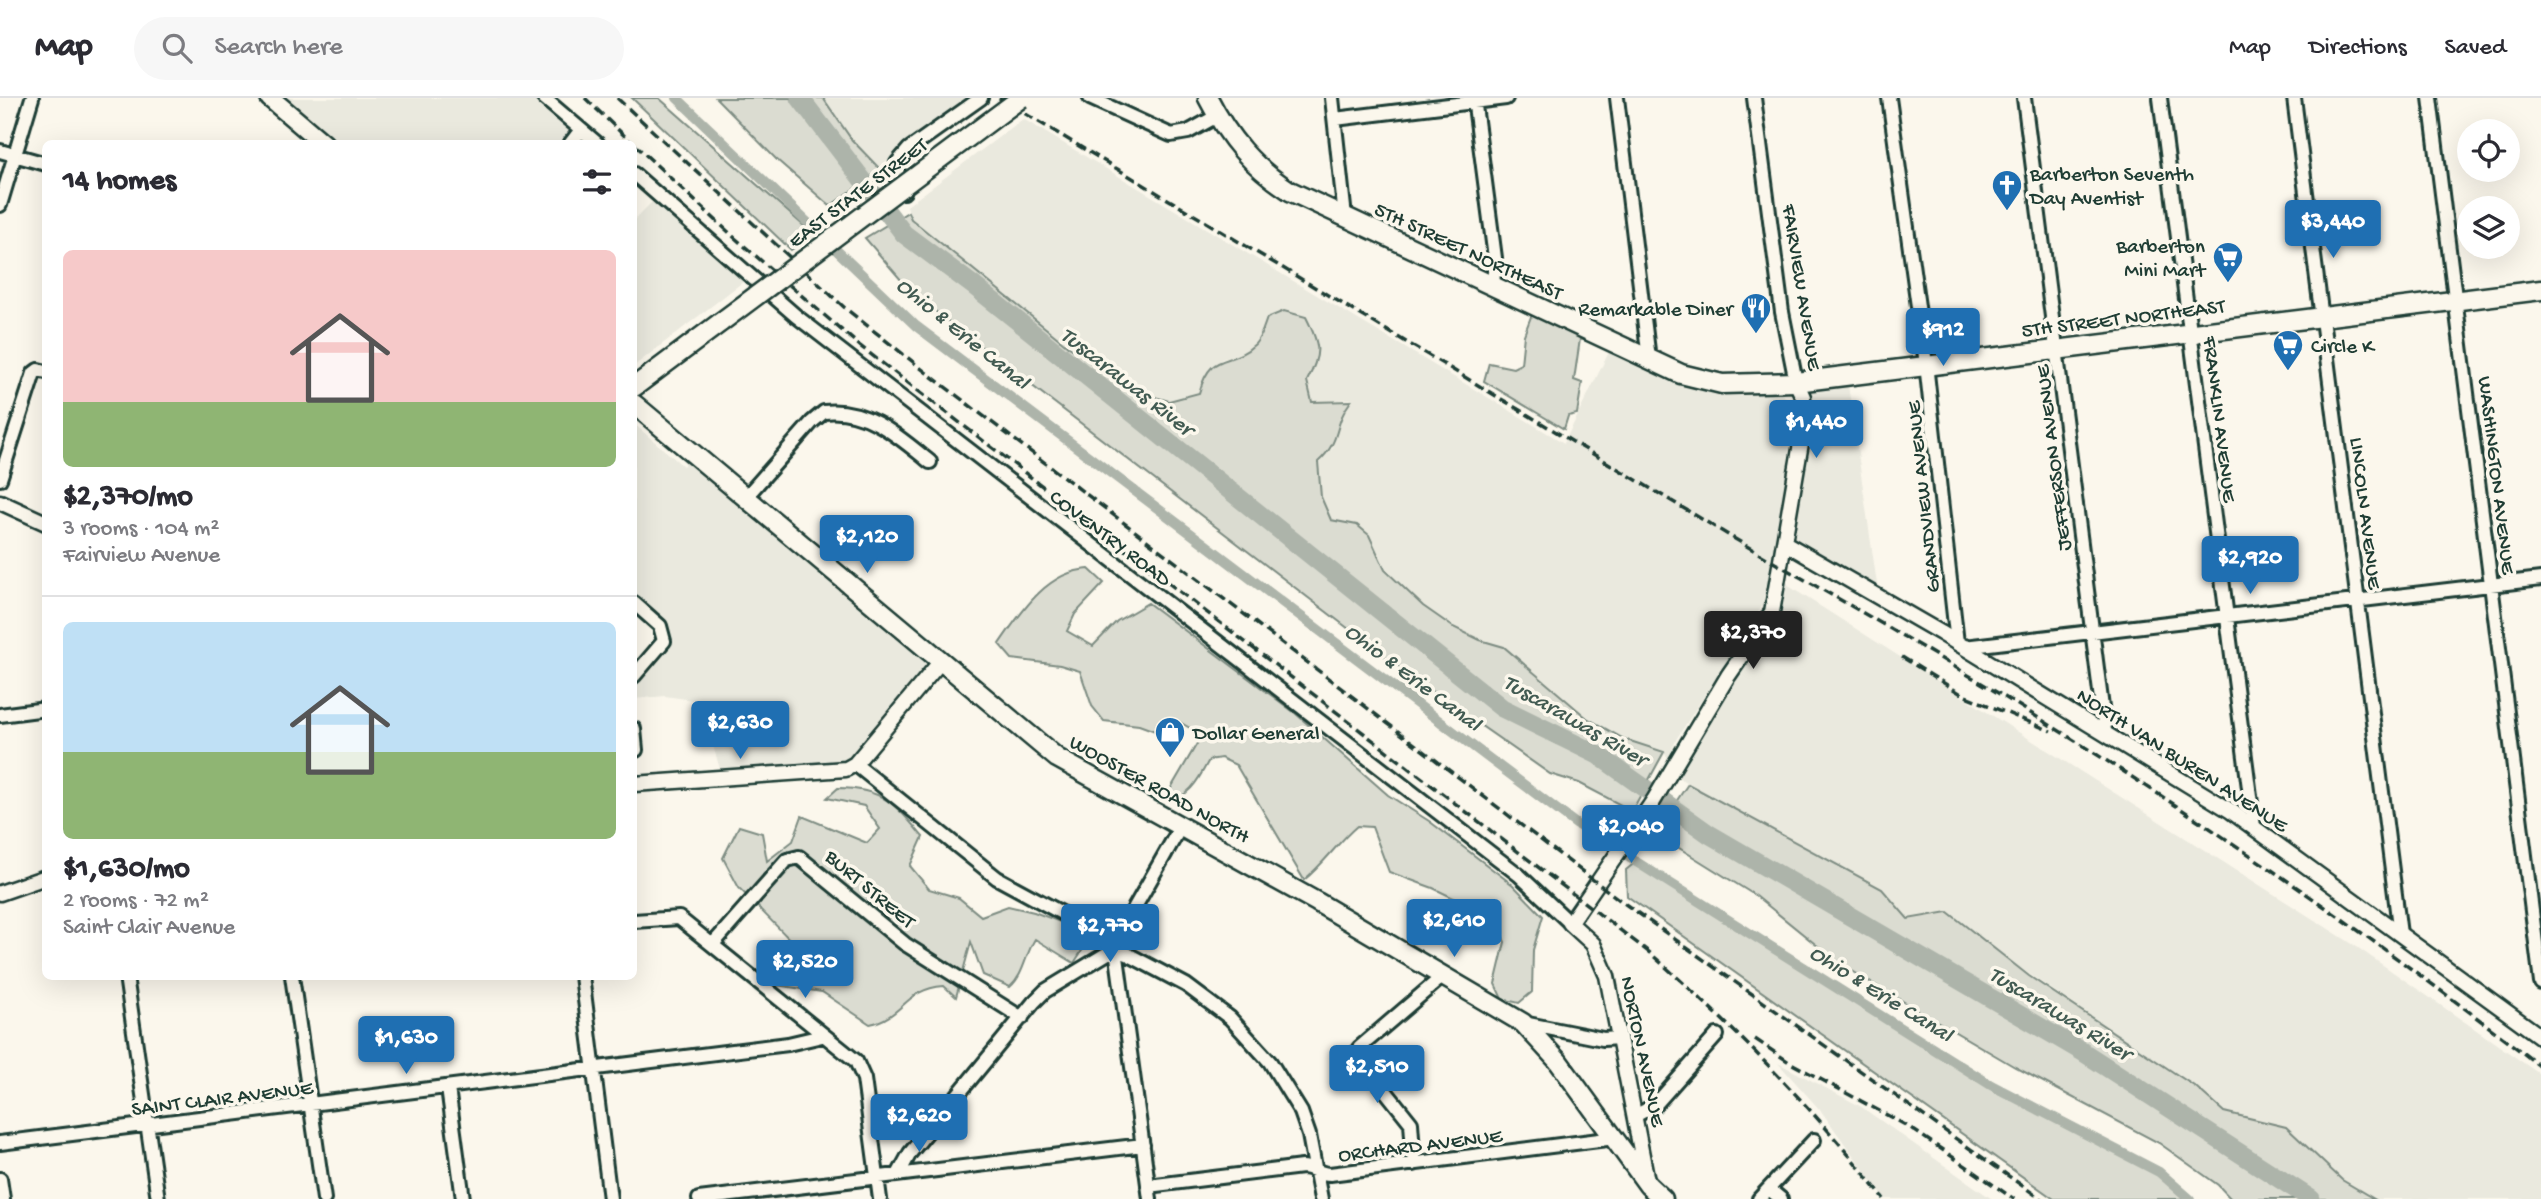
<!DOCTYPE html>
<meta charset="utf-8">
<style>
body{margin:0;font-family:"Gochi Hand",sans-serif;background:#f7f7f7;color:#2b2b33;height:100vh;display:flex;flex-direction:column;font-size:26px;white-space:nowrap}
*{box-sizing:border-box;margin:0}
p{font-size:23px;color:#7c7c81}
.icon{flex:none;width:38px;height:38px;fill:none;stroke:currentColor;stroke-width:2;stroke-linecap:round;stroke-linejoin:round}
.map{position:relative;flex:1;overflow:hidden}
.details{position:absolute;left:42px;top:42px;width:595px;height:840px;display:flex;flex-direction:column;background:#fff;border-radius:10px;box-shadow:0 7px 28px #0002}
.details>*{flex:none}
.fabs{position:absolute;left:2457px;top:21px;display:grid;gap:14px}
.fabs a{display:grid;place-items:center;width:63px;height:63px;border-radius:50%;background:#fff;box-shadow:0 7px 28px #0002;font-size:35px}
.price{position:absolute;translate:-50% -60px;padding:0 16px;border-radius:7px;background:#1f6fb2;color:#fff;font-size:23px;line-height:46px;filter:drop-shadow(0 2px 4px #0008)}
.price::after{content:'';position:absolute;left:50%;top:42px;width:21px;height:16px;margin-left:-10px;background:inherit;clip-path:polygon(0 0,100% 0,50% 100%)}
.price.current{background:#222;color:#fff}
ul{padding:0;list-style:none}
li{display:grid;align-content:center;gap:14px;height:371px;padding:0 21px}
li+li{border-top:2px solid #e1e1e2}
li span{display:grid;place-items:center;height:217px;border-radius:10px;color:#555}
li>.icon{margin-inline-start:auto}
span .icon{width:126px;height:126px;fill:#fffc;stroke-width:1}
li b{font-size:30px}
h2{display:flex;justify-content:space-between;align-items:center;height:84px;padding:0 21px;font-size:30px}
header{display:flex;align-items:center;gap:42px;box-sizing:border-box;height:98px;padding:0 35px;background:#fff;border-bottom:2px solid #e1e1e2}
header strong{font-size:33px}
nav{display:flex;gap:38px;margin-inline-start:auto;font-size:24px}
.search{width:490px;height:63px;background:#f7f7f7;display:flex;align-items:center;gap:18px;box-sizing:border-box;padding:0 24px;border-radius:38px;color:#7c7c81;font-size:26px}
.map>svg:first-child{display:block}
.built{fill:#eae9de}
.green{fill:#dbdcd1;stroke:#7d8c82;stroke-width:2}
.lines{fill:none;stroke-linecap:round;stroke-linejoin:round}
.canal{stroke:#adb4aa;stroke-width:10}
.river{stroke:#adb4aa;stroke-width:19}
.minor-casing{stroke:#1f3d34;stroke-width:18}
.tertiary-casing{stroke:#1f3d34;stroke-width:19}
.secondary-casing{stroke:#1f3d34;stroke-width:23}
.minor{stroke:#fbf7ec;stroke-width:12}
.tertiary{stroke:#fbf7ec;stroke-width:14}
.secondary{stroke:#fbf7ec;stroke-width:18}
.rail{stroke:#1f3d34;stroke-width:3.5;stroke-dasharray:10 5;stroke-linecap:butt}
.secondary-bridge-casing{stroke:#1f3d34;stroke-width:23;stroke-linecap:butt}
.secondary-bridge{stroke:#fbf7ec;stroke-width:18}
.labels{text-anchor:middle;stroke-width:7;stroke-linejoin:round;paint-order:stroke}
.poi-label{font-size:21px;fill:#1f3d34;stroke:#fbf7ec;text-anchor:start}
.street-label{font-size:21px;fill:#1f3d34;stroke:#fbf7ec}
.water-label{font-size:23px;font-style:italic;fill:#425b52;stroke:#fbf7ec}
</style>
<header>
<strong>Map</strong>
<div class="search"><svg class="icon" aria-label="search" viewBox="0 0 24 24"><circle cx="10" cy="10" r="6"/><path d="M15 15l6 6"/></svg>Search here</div>
<nav><a>Map</a><a>Directions</a><a>Saved</a></nav>
</header>
<div class="map">
<svg width="2541" height="1101" viewBox="0 0 2541 1101">
<rect width="100%" height="100%" fill="#fbf7ec"/>
<filter id="ink" filterUnits="userSpaceOnUse"><feTurbulence type="fractalNoise" baseFrequency=".0143" numOctaves="2"/><feDisplacementMap in="SourceGraphic" scale="14" xChannelSelector="R" yChannelSelector="G"/><feConvolveMatrix kernelMatrix="1 2 1 2 8 2 1 2 1" color-interpolation-filters="sRGB"/></filter>
<g filter="url(#ink)">
<path class="built" d="M272,0H538L574,32L564,45H327Z
M823,0H987L888,74L881,72L852,42Z
M1023,21L1564,345L1609,254L1685,289L1723,294L1776,292L1792,304L1794,313L1785,391L1763,507L1677,640L1668,660L1664,654L1624,641L1587,620L1504,549L1480,542L1453,529L1420,506L1385,472L1369,437L1357,427L1331,422L1321,399L1317,364L1333,350L1340,317L1351,301L1313,304L1307,283L1267,220L1257,245L1237,258L1222,261L1199,295L1169,303L1147,297L1069,249L911,121L907,108Z
M655,101L744,183L634,268V122Z
M1847,280L1878,493L1788,443L1801,285Z
M634,326L683,368L688,362L937,562L849,663L840,667L722,678L700,603L665,598L634,601V586L662,551L665,526L634,499Z
M1784,480L1790,489L2354,847L2541,977V1101H2374L2342,1082L2286,1029L2224,1014L2197,990L1988,848L1908,821L1882,791L1674,677L1779,515Z
M1778,965L1860,1008L1992,1101H1885L1821,1013Z"/>
<path class="green" d="M632,0H659L813,136L791,152Z
M716,0H823L852,42L881,72L830,108L776,61Z
M908,114L911,121L1069,249L1147,297L1169,303L1199,295C1212,250 1229,271 1255,246C1261,240 1264,228 1267,220L1284,213L1306,219C1320,247 1322,255 1307,283L1312,304L1351,303C1332,328 1343,341 1318,364L1321,399L1331,422L1357,427L1369,437L1385,472L1423,508L1453,529L1480,542L1504,549L1587,620L1624,641L1664,654L1632,713L1579,685L1550,676L1414,581L914,197L865,140Z
M1532,216L1542,217L1578,234L1580,241L1574,282L1582,285L1577,316L1568,318L1564,331L1484,283L1489,265L1513,270L1521,266L1524,237Z
M1089,471L1104,485L1075,516L1067,533L1093,548L1117,523L1148,505L1295,615L1388,697L1429,723L1513,787L1543,818L1533,852L1532,894L1519,905L1502,901L1495,886L1505,844L1498,829L1477,819L1462,804L1433,790L1389,774L1372,729L1357,728C1337,745 1324,766 1304,782L1236,667L1221,660L1209,662C1200,679 1188,704 1164,702L1202,637L1176,622L1166,637L1139,627L1104,623L1092,608L1080,573L1060,567L1012,561L999,546C1021,514 1047,473 1089,471Z
M1688,686L1882,791L1908,821L1948,814L2029,878L2197,990L2224,1014L2286,1029L2342,1082L2374,1101H2231L2218,1087L2159,1045L2015,969L1841,867L1756,798L1655,735Z
M838,690C883,690 896,707 923,739L910,768L929,791L959,800L981,818L1008,808L1034,814L1074,829L1085,848L1074,865L1035,841C1025,857 1024,877 1010,889L983,877L971,844L956,899L944,888C904,891 905,918 870,926L822,894L770,886L764,867L781,847L802,882L814,866L739,790L723,760L739,728L762,735L767,763L793,743L802,718L867,745L880,731L864,708L827,700Z
M1637,763L1991,987L2159,1074L2187,1101H2054L1627,798L1626,772Z"/>
<g class="lines">
<path class="canal" d="M677,0L916,228L1576,726L1991,987L2159,1074L2190,1101"/>
<path class="river" d="M800,0L904,136L974,188L1502,610L1598,657L1709,736L2083,954L2311,1101"/>
<g class="minor-casing">
<path id="minor" d="M544,0L598,46
M1090,0L1171,37L1188,34L1217,18
M1332,0L1345,119
M1474,0L1495,160L1493,188
M1617,0L1649,261
M1754,0L1782,214L1796,284
M1889,0L1926,266L1957,545
M2024,0L2105,633
M2160,0L2254,729
M2294,0L2400,836
M2430,0L2541,885
M1335,21L1506,0
M570,46L580,33
M0,53L46,66
M634,76L796,218L1519,777L1570,825
M904,94L898,84L897,65L909,51L981,0
M0,107L32,0
M0,381L34,275L38,272L46,274
M745,400L812,324L824,314C867,309 899,339 930,364
M634,505L660,528L664,543L634,578
M1964,549L2541,481
M0,617L46,611
M634,631L636,652
M855,666L997,780L1069,819L1116,850L1186,887L1230,920L1270,964L1301,1014L1309,1037L1321,1101
M634,823L679,820L856,963L864,981L880,1101
M713,846L787,762L799,759L905,846L1022,920
M126,878L158,1101
M292,878L324,1101
M582,878L610,1101
M1523,925L1603,941L1620,940
M448,990L463,1101
M1635,1018L1655,1007L1717,937
M0,1045L788,946L822,938
M1414,1066L1411,1025L1364,966L1359,950L1443,878
M899,1075L910,1055L1034,904L1045,893L1116,850
M0,1081L3,1101
M1148,1088L1302,1069C1313,1069 1318,1076 1330,1076L1615,1040
M1769,1091L1781,1101
M699,1101L1143,1047
M1150,1101L1115,844L1181,728
M1759,1101L1814,1042"/>
</g>
<g class="tertiary-casing">
<path id="tertiary" d="M0,404L46,425
M1785,445L1941,535L2231,713L2541,939
M634,686L846,671L855,666L941,563
M0,795L46,779
M1647,1083L1607,878L1593,846L1570,825L1654,702L1728,578L1772,514L1801,345L1803,299L1796,284"/>
</g>
<g class="secondary-casing">
<path id="secondary" d="M270,0L324,46
M1208,0C1229,41 1252,68 1290,93L1681,276L1722,286L1796,284L2541,192
M634,289L721,224
M634,306L1057,660L1317,804L1523,925L1558,963L1648,1087L1663,1101"/>
</g>
<use href="#minor" class="minor"/>
<use href="#tertiary" class="tertiary"/>
<use href="#secondary" class="secondary"/>
<path class="rail" d="M585,0L633,46
M617,0L845,210L927,275L1621,803L2041,1101
M999,0L1775,465C2042,614 2299,780 2541,969
M634,46L735,140L860,248L1650,855C1736,931 1814,1010 1884,1101
M1902,559L1963,597L2051,633
M1755,941L1789,964L1909,1029L2014,1101"/>
<g class="secondary-bridge-casing">
<path id="secondary-bridge" d="M721,224L1021,0"/>
</g>
<use href="#secondary-bridge" class="secondary-bridge"/>
</g>
</g>
<defs>
<g id="church-pin" transform="scale(1.575)"><path d="M0 17L-7.5 6A9.5 9.5 0 1 1 7.5 6Z" fill="#1f6fb2" stroke="#fbf7ec"/><path d="M-1.2-6h2.4v3.5h3.3v2.4h-3.3V6h-2.4V-.1h-3.3v-2.4h3.3Z" fill="#fff"/></g>
<g id="supermarket-pin" transform="scale(1.575)"><path d="M0 17L-7.5 6A9.5 9.5 0 1 1 7.5 6Z" fill="#1f6fb2" stroke="#fbf7ec"/><path d="M-6-5.5h2.5l.6 2H6L4.5 2H-2.5L-4.4-4H-6ZM-1.5 3.2a1.3 1.3 0 1 0 .1 0ZM3 3.2a1.3 1.3 0 1 0 .1 0Z" fill="#fff"/></g>
<g id="restaurant-pin" transform="scale(1.575)"><path d="M0 17L-7.5 6A9.5 9.5 0 1 1 7.5 6Z" fill="#1f6fb2" stroke="#fbf7ec"/><path d="M-5-6h1v4h1v-4h1v4h1v-4h1v5L-1.5 .5V6h-2V.5L-5-1ZM5-6V6H3V1.5H1.5Q1.5-4 5-6Z" fill="#fff"/></g>
<g id="shop-pin" transform="scale(1.575)"><path d="M0 17L-7.5 6A9.5 9.5 0 1 1 7.5 6Z" fill="#1f6fb2" stroke="#fbf7ec"/><path d="M-5-2.5h2.3a2.7 3.5 0 0 1 5.4 0H5L5.5 6h-11ZM-1.5-2.5h3a1.5 2.3 0 0 0-3 0Z" fill="#fff"/></g>
</defs>
<g fill-rule="evenodd">
<use href="#church-pin" x="2007" y="87"/>
<use href="#supermarket-pin" x="2228" y="159"/>
<use href="#restaurant-pin" x="1756" y="210"/>
<use href="#supermarket-pin" x="2288" y="247"/>
<use href="#shop-pin" x="1170" y="634"/>
</g>
<g class="labels">
<g class="poi-label">
<text x="2030" y="82">Barberton Seventh<tspan x="2030" dy="24">Day Aventist</tspan></text>
<text x="2205" y="154" text-anchor="end">Barberton<tspan x="2205" dy="24">Mini Mart</tspan></text>
<text x="1733" y="217" text-anchor="end">Remarkable Diner</text>
<text x="2311" y="254">Circle K</text>
<text x="1193" y="641">Dollar General</text>
</g>
<g class="street-label">
<text transform="translate(857 94) rotate(-37)" y="7">EAST STATE STREET</text>
<text transform="translate(1469 152) rotate(25)" y="7">5TH STREET NORTHEAST</text>
<text transform="translate(1803 189) rotate(81)" y="7">FAIRVIEW AVENUE</text>
<text transform="translate(2123 219) rotate(-7)" y="7">5TH STREET NORTHEAST</text>
<text transform="translate(2221 321) rotate(83)" y="7">FRANKLIN AVENUE</text>
<text transform="translate(2052 360) rotate(-97)" y="7">JEFFERSON AVENUE</text>
<text transform="translate(2498 377) rotate(83)" y="7">WASHINGTON AVENUE</text>
<text transform="translate(1922 399) rotate(-96)" y="7">GRANDVIEW AVENUE</text>
<text transform="translate(2367 415) rotate(83)" y="7">LINCOLN AVENUE</text>
<text transform="translate(1111 439) rotate(37)" y="7">COVENTRY ROAD</text>
<text transform="translate(2183 661) rotate(33)" y="7">NORTH VAN BUREN AVENUE</text>
<text transform="translate(1160 690) rotate(29)" y="7">WOOSTER ROAD NORTH</text>
<text transform="translate(871 790) rotate(40)" y="7">BURT STREET</text>
<text transform="translate(1644 953) rotate(78)" y="7">NORTON AVENUE</text>
<text transform="translate(222 999) rotate(-7)" y="7">SAINT CLAIR AVENUE</text>
<text transform="translate(1420 1046) rotate(-7)" y="7">ORCHARD AVENUE</text>
</g>
<g class="water-label">
<text transform="translate(964 234) rotate(39)" y="8">Ohio &amp; Erie Canal</text>
<text transform="translate(1128 282) rotate(38)" y="8">Tuscarawas River</text>
<text transform="translate(1414 578) rotate(37)" y="8">Ohio &amp; Erie Canal</text>
<text transform="translate(1576 621) rotate(30)" y="8">Tuscarawas River</text>
<text transform="translate(1882 894) rotate(32)" y="8">Ohio &amp; Erie Canal</text>
<text transform="translate(2061 914) rotate(31)" y="8">Tuscarawas River</text>
</g>
</g>
</svg>
<div class="fabs">
<a><svg class="icon" aria-label="locate" viewBox="0 0 24 24"><circle cx="12" cy="12" r="6"/><path d="M12 2v4M12 18v4M2 12h4M18 12h4"/></svg></a>
<a><svg class="icon" aria-label="layers" viewBox="0 0 24 24"><path d="M12 4l9 5-9 5-9-5zM3 14l9 5 9-5"/></svg></a>
</div>
<b class="price" style="left:2333px;top:162px">$3,440</b>
<b class="price" style="left:1943px;top:270px">$912</b>
<b class="price" style="left:1816px;top:362px">$1,440</b>
<b class="price" style="left:867px;top:477px">$2,120</b>
<b class="price" style="left:2250px;top:498px">$2,920</b>
<b class="price current" style="left:1753px;top:573px">$2,370</b>
<b class="price" style="left:740px;top:663px">$2,630</b>
<b class="price" style="left:1631px;top:767px">$2,040</b>
<b class="price" style="left:1454px;top:861px">$2,610</b>
<b class="price" style="left:1110px;top:866px">$2,770</b>
<b class="price" style="left:805px;top:902px">$2,520</b>
<b class="price" style="left:406px;top:978px">$1,630</b>
<b class="price" style="left:1377px;top:1007px">$2,510</b>
<b class="price" style="left:919px;top:1056px">$2,620</b>
<section class="details">
<h2>14 homes<svg class="icon" aria-label="filters" viewBox="0 0 24 24"><path d="M4 7h16M4 17h16"/><circle cx="9" cy="7" r="2"/><circle cx="15" cy="17" r="2"/></svg></h2>
<ul>
<li><span style="background:linear-gradient(#f6c9c9 70%,#8fb573 0)"><svg class="icon" aria-label="home" viewBox="0 0 24 24"><path d="M3 11l9-7 9 7M6 9v11h12V9"/></svg></span><div><b>$2,370/mo</b><p>3 rooms · 104 m²</p><p>Fairview Avenue</p></div></li>
<li><span style="background:linear-gradient(#bfe0f5 60%,#8fb573 0)"><svg class="icon" aria-label="home" viewBox="0 0 24 24"><path d="M3 11l9-7 9 7M6 9v11h12V9"/></svg></span><div><b>$1,630/mo</b><p>2 rooms · 72 m²</p><p>Saint Clair Avenue</p></div></li>
</ul>
</section>
</div>
